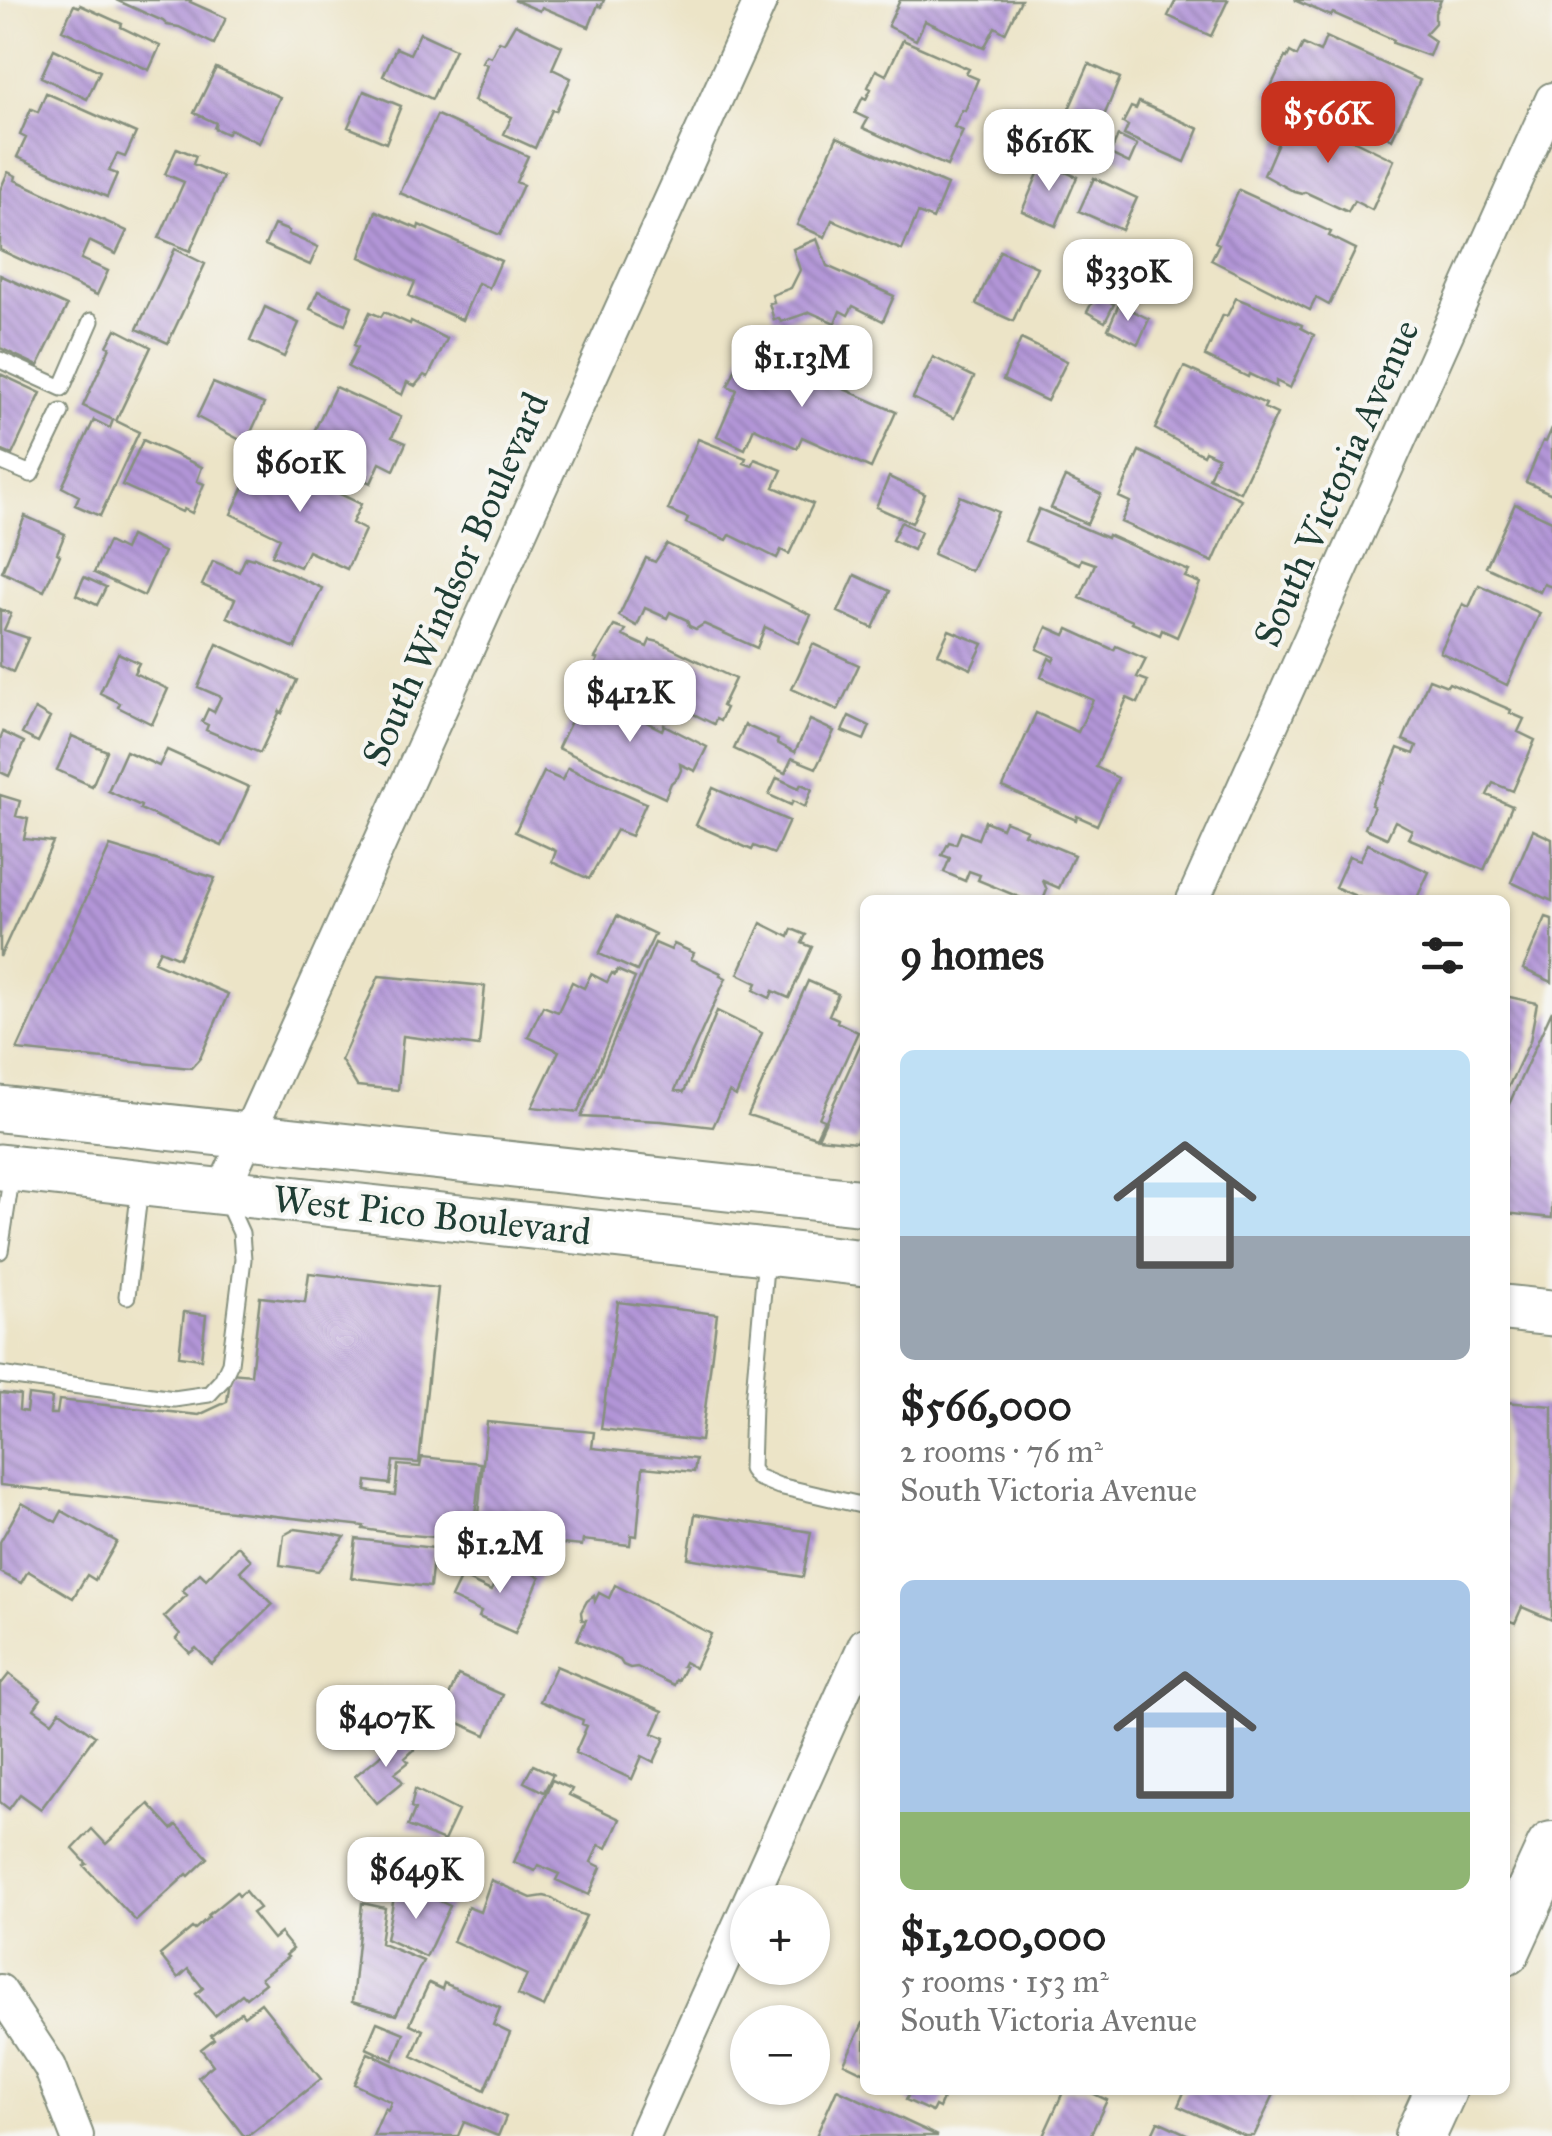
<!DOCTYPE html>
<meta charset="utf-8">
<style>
body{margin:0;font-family:"IM FELL Great Primer",serif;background:#f2f2f2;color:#222;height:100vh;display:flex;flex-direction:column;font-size:38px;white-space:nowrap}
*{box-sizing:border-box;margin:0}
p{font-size:32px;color:#767676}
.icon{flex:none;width:55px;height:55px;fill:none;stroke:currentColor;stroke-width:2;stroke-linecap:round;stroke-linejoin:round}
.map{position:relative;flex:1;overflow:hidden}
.sheet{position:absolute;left:860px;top:895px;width:650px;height:1200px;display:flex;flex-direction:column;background:#fff;border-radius:15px;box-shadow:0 2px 8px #0004}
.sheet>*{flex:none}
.buttons{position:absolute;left:730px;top:1885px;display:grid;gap:20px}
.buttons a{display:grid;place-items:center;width:100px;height:100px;border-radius:50%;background:#fff;box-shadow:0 2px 8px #0004;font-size:50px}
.price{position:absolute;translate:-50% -85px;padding:0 22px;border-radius:20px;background:#fff;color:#222;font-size:32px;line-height:65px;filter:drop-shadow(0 2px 5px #0008)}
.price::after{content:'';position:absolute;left:50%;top:60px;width:30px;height:22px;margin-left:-15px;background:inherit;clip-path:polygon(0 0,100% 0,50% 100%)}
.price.selected{background:#c8321e;color:#fff}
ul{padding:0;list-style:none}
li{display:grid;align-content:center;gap:20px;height:530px;padding:0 40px}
li span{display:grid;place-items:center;height:310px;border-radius:15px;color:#555}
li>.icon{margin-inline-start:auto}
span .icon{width:180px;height:180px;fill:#fffc;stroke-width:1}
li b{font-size:42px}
h2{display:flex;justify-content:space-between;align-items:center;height:120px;padding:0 40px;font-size:42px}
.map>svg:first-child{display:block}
.building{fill:url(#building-back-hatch)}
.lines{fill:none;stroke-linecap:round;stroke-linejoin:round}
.service-casing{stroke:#86907e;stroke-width:19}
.minor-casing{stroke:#86907e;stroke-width:36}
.secondary-casing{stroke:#86907e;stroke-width:49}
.primary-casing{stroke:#86907e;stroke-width:54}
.service{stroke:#fff;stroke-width:15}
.minor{stroke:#fff;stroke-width:32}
.secondary{stroke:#fff;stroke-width:45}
.primary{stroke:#fff;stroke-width:50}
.labels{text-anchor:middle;stroke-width:8;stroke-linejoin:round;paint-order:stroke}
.street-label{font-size:38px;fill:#1f3d34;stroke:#f6f6f2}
</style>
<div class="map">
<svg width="1552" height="2136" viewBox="0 0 1552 2136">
<defs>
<pattern id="building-back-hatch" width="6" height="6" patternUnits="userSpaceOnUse" patternTransform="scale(2.5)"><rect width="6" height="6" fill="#b396d8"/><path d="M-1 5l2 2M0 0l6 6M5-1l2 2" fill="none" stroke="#917cb0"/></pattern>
</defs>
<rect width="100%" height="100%" fill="#f6f6f2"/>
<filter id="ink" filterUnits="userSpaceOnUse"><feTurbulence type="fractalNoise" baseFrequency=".01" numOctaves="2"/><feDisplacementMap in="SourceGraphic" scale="20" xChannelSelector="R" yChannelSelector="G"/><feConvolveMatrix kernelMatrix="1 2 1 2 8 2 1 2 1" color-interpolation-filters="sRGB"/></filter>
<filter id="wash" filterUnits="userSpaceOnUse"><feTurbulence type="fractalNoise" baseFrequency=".0048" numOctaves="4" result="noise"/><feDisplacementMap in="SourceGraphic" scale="40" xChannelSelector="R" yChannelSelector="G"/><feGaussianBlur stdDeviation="2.25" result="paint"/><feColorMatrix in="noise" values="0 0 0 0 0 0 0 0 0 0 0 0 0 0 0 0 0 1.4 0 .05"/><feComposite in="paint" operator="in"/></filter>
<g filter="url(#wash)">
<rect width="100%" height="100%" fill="#ece4c7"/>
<g id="blocks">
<path class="building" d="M116,0H191L190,2L226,18L214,44L179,27L167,25L163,21Z
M514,0H604L601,7L598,5L589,27L542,7L540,11Z
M900,0H1021L1005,33L995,27L984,48L925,21L916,40L888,26Z
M1176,0H1228L1211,36L1168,16Z
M1294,0H1441L1435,13V23L1425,34L1435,41L1429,56L1393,43L1394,40L1333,13L1331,16Z
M74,5L79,7L80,5L122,24L121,27L160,46L149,70L62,30Z
M515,24L562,46L552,69L571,78L556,111L552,110L535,148L504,134L512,117L474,101L487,64L482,62L486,55L491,57L499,41L504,43Z
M420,33L455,49L432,99L383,76L396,48L410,54Z
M1326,37L1420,80L1392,139L1347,113L1341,130L1267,95L1285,57L1287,58L1290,52L1297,56L1303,44L1320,52Z
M903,40L969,69L966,74L978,79L965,111L962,110L954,127L963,131L947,166L863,128L868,119L855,113L863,97L866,99L871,89L868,87L876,70L886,75Z
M54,49L100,71L87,99L41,77Z
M1089,64L1120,78L1101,123L1069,109Z
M216,68L280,97L259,143L230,129L227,134L214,128L216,123L194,113Z
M364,91L401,106L386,143L348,127Z
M46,93L136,133L125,157L117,154L109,171L117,174L107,197L17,157L26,138L20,135L31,109L38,112Z
M1139,102L1199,129L1185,162L1124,135L1128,126L1123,123L1131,107L1136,109Z
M437,115L528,156L516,182L523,185L500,235L400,193Z
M1288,119L1300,124L1302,121L1315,127L1318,123L1394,160L1372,210L1354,201L1348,212L1305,192L1302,194L1295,192L1264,175Z
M1118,136L1137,145L1129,163L1110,154Z
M837,137L947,185L933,219L918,213L902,250L832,220L825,237L797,225Z
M177,148L196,156L193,164L223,177L190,251L159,238L184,182L165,174Z
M1043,162L1077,177L1056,226L1022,211Z
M8,172L16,176L15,180L127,231L116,254L89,241L81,259L108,271L97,295L0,250V190Z
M1094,178L1137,198L1122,230L1079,211Z
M1239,190L1331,232L1329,236L1356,249L1329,305L1316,298L1310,310L1211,260L1219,244L1215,242Z
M376,211L418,229L419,225L501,261L489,288L478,283L462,320L409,296L415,282L360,257Z
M274,225L289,231L288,234L318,247L310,265L265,245Z
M817,239L827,266L894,296L883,321L853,306L848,315L840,311L835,323L810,312L781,322L779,318L774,320L769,303L774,302L772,295L791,288L800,270L793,249Z
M175,249L205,264L168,343L137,329Z
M1000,251L1037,267L1013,321L976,304Z
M0,275L67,306L38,366L0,348Z
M318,291L352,306L345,325L310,309Z
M1096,295L1114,304L1105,322L1087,312Z
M1236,298L1302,325L1301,328L1314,335L1290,388L1276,381V387L1249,374L1248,377L1205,356L1223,315L1227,316Z
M1119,304L1149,319L1138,344L1108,329Z
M265,307L299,323L284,357L250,341Z
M370,312L381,317L384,312L410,324L411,321L447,339L428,377L424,375L415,386L407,382L402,395L348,367L358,347L354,345Z
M116,329L151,347L116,421L139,432L100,516L75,505L79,496L62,487L94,420L110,428L113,420L83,406L110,347L107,346Z
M1021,339L1067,361L1047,401L1003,380Z
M746,344L787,363L785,368L824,386L826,381L896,412L871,468L802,437L797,448L754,428L745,449L717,436L737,390L728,386Z
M933,357L974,377L954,418L913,398Z
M1184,367L1266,404L1264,408L1277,414L1240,492L1209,478L1218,457L1205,451L1203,455L1155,429Z
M0,374L41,393L12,455L0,450Z
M213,383L264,404L246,443L197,417Z
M335,387L401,417L392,437L406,443L394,470L380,463L371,483L304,453Z
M1552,428V494L1526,482L1543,441L1546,442Z
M698,439L746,458L744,463L752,466L755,459L782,470L774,487L813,504L789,554L781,550L777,558L730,535L727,540L686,523L688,518L668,510Z
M143,440L202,467L197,481L204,484L192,513L184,509L182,512L122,485Z
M1139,451L1241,499L1213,562L1121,522L1130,502L1119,497Z
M259,455L361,504L352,523L365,530L347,569L308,551L300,567L272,555L280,538L231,514Z
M889,477L925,494L912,523L876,507Z
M1065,477L1101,494L1087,524L1051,508Z
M960,496L998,512L971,571L933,554Z
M1515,504L1552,521V587L1544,584L1540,592L1486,567Z
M1039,509L1107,538L1108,535L1189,571L1185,577L1200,583L1177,637L1162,630L1160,635L1132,623L1133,621L1080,598L1095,564L1081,559L1079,564L1025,541Z
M25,516L65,534L57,553L60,555L44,591L2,572Z
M901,522L921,532L913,550L892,540Z
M130,536L164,552L144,596L94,573L108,542L124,550Z
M667,544L811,615L798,643L765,627L757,648L704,624L696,629L689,626L687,620L670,612L667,618L645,608L637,626L619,616L646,558L655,562Z
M246,557L253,559L254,557L322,588L295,648L227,617L235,599L202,585L213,561L239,572Z
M855,575L890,591L873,628L838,612Z
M84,577L106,587L97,605L76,595Z
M1479,585L1540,613L1507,685L1440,652L1463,604L1469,607Z
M0,609L11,614L4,630L28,638L13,672L0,666Z
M614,626L626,630L623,636L647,647L650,640L659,642L735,679L722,706L726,708L720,721L716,719L714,724L657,696L655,699L647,695L648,691L645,689L643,693L633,688L634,686L621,681L614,694L587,681L598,659L595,658Z
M1047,627L1065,635L1068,629L1114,650L1116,646L1146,659L1137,677L1148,681L1138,703L1127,698L1096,767L1118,778L1097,825L1077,816L1076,820L1003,787L1036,713L1078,732L1093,700L1041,677L1049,658L1053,661L1055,657L1037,649Z
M949,630L983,644L971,669L938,654Z
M217,644L297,680L282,713L280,711L260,753L206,730L208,725L202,722L208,709L214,712L221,697L198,687Z
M813,644L859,665L838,710L792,689Z
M118,653L139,663L134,673L168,689L152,724L118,707L120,703L100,693Z
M1429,679L1447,686L1449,683L1511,710L1510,713L1524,719L1518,732L1535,740L1513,791L1493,783L1487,795L1512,806L1484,870L1408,838L1412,830L1395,821L1387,838L1365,828L1374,806L1371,805L1381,782L1383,783L1398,748L1414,754L1417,746L1403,740Z
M603,692L611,697L613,701L648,718L646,722L662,730L664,725L707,747L695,771L680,764L681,770L678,777L671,783L665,798L558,748L578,707L589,712L591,709L589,704L592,697Z
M35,709L50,718L38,742L22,734Z
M849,716L870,726L864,740L842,731Z
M810,720L834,731L816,768L792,758L785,773L734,749L745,725L778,740L777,743L795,752Z
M3,732L24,742L9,776L0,772V739Z
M72,736L107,751L92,786L57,770Z
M167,750L249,787L222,846L140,809L141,806L108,791L126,751L159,766Z
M568,768L646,803L631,836L616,830L589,879L552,862L556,851L515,832L544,772L562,780Z
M777,778L799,788L801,784L812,789L805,807L793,801L791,805L769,795Z
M713,788L789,821L774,854L754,846L752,850L696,825Z
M0,795L20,801L16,816L28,819L24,839L53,842L0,957Z
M985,821L1002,828L1005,821L1027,830L1024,834L1074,855L1059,888L1043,881L1047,890L1043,900H1026L978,880L980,875L969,871L965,881L944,872L950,858L942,855L949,842L956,844L961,832L978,839Z
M1533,830L1552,839V901L1511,882Z
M1368,844L1429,872L1416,900H1365L1335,887L1349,856L1360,860Z
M110,846L215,878L179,958L160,950L154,962L228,994L200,1058L191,1068L17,1050Z
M617,916L655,934L637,971L599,954Z
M1546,917L1552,919V982L1523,969Z
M761,923L789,937L792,929L806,935L802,943L812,947L789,998L773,991L770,998L754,990L757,983L738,974Z
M655,943L671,950L674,944L694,953L691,959L721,973L720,975L726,978L675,1090L684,1092L717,1011L762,1033L736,1096L729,1092L713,1127L661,1121L581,1117Z
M617,970L635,978L578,1112L532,1107L559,1051L528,1037L543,1006L558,1012L572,982L584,988L591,974L607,982L612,973L615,975Z
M379,976L485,986L479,1046L403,1036L398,1090L357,1086L341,1060Z
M808,981L838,994L829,1015L838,1019L837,1022L858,1032L819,1118L824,1120L816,1137L748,1115Z
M1505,996L1537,1003L1530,1041L1505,1094Z
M1552,1010V1218L1505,1213V1113Z
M861,1043L865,1045V1123L856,1142L818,1138Z
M309,1273L438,1288L419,1463L393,1461L390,1484L367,1481L366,1491L395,1495L398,1465L420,1467L422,1457L481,1463L472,1540L398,1534L363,1529L364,1526L0,1485V1393L20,1395L19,1410L26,1412L28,1395L52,1398L50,1414H57L59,1400L199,1415L227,1402L231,1373L251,1375L260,1297L305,1302Z
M618,1302L717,1314L701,1441L601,1429Z
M184,1312L206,1315L201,1359L179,1356Z
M1505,1402L1552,1406V1620L1522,1607L1515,1623L1505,1619Z
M487,1422L594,1432L592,1448L696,1459L694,1472L643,1467L637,1536L631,1535L630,1545L583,1540L582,1546L476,1536Z
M22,1503L56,1522L62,1511L117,1542L95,1580L87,1575L73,1598L28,1571L21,1583L0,1572V1542Z
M695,1514L811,1532L803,1577L688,1558Z
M295,1529L331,1534L345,1537L318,1571L280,1565L284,1535Z
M356,1539L434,1548L430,1587L351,1578Z
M238,1546L251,1560L240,1571L273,1604L212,1664L196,1648L190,1653L176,1639L180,1634L164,1617L187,1595L182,1591L200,1573L206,1579Z
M505,1560L540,1577L515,1633L479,1617L481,1612L451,1598L461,1577L491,1591Z
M615,1585L711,1634L695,1668L684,1662L682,1666L685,1667L678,1681L676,1680L674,1685L637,1667L630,1668L623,1665L620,1660L577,1640L586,1620H582L581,1612L587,1601L594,1596L595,1601L599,1593L609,1598Z
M556,1666L663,1711L653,1733L665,1738L654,1762L642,1756L632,1779L575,1753L587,1726L582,1724L583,1720L540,1701Z
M9,1674L41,1699L34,1709L52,1722L60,1711L95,1736L41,1809L20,1794L9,1809L0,1802V1682L2,1683Z
M458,1675L503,1695L486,1735L441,1715Z
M405,1735L415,1749L405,1758L409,1762L395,1773L403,1782L377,1803L355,1776Z
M533,1765L553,1774L544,1792L524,1782Z
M552,1780L572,1789L569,1795L620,1819L607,1848L599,1845L591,1862L601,1867L589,1895L556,1880L559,1874L538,1865L535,1871L514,1862Z
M415,1789L458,1811L444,1841L408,1826L415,1809L411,1807Z
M149,1804L172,1829L177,1825L208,1858L189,1876L187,1874L136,1921L84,1866L87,1864L73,1849L92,1829L106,1844Z
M491,1880L531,1898L544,1896L552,1898L570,1910L586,1916L544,2007L518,1995L527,1975L453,1941L468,1907L480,1912Z
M417,1890L450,1906L426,1957L386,1939L395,1892L412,1900Z
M245,1891L259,1908L252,1913L273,1939L280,1933L293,1949L286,1955L288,1957L261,1978L265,1983L246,1998L242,1994L215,2016L196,1994L203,1988L188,1969L178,1978L160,1955L192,1928L194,1930L209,1917L208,1915L236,1892L239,1896Z
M362,1903L385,1908L380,1943L423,1961L396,2015L352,2002Z
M429,1983L442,1989L444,1983L500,2008L493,2025L510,2033L485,2090L412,2056L423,2030L410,2024Z
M261,2003L321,2079L248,2136H244L198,2077L213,2065L201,2049L214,2039L211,2035L241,2012L244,2016Z
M865,2019V2073L844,2063Z
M377,2022L404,2033L393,2060L366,2048Z
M368,2053L506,2117L498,2136L464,2122L458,2136H373L385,2108L388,2110L391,2102L354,2084Z
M837,2089L938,2136H816Z
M900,2090H947L939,2108L935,2106L932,2112L906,2100L909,2094Z
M1064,2090H1086L1107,2100L1090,2136H1043Z
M1185,2090H1276L1254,2136H1245L1178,2106Z
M1158,2121L1191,2136H1151Z"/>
</g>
</g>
<g filter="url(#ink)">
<use href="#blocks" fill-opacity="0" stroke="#86907e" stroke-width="2.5"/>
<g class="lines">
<g class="service-casing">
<path id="service" d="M0,360L62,388L91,321
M0,461L31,474L61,412
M0,1251L12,1173
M766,1256L753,1404L751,1469L757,1477L779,1486L865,1506
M127,1296L140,1187
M0,1375L174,1399L209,1394L222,1380L230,1363L243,1259L241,1233L226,1200"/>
</g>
<g class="minor-casing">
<path id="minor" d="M1193,900L1552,99
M222,1192L761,0
M749,1902L865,1644
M0,1991L50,2067L77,2136
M644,2136L748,1905"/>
</g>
<g class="secondary-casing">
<path id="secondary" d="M0,1109L865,1203
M0,1167L865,1263
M1505,1308L1552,1313"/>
</g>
<g class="primary-casing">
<path id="primary" d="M1505,1950L1552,1847
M1420,2136L1441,2090"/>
</g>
<use href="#service" class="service"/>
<use href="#minor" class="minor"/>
<use href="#secondary" class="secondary"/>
<use href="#primary" class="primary"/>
</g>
</g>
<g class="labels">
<g class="street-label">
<text transform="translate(1336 483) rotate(-66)" y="13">South Victoria Avenue</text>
<text transform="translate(455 579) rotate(-66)" y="13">South Windsor Boulevard</text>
<text transform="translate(432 1215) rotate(6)" y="13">West Pico Boulevard</text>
</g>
</g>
</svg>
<div class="buttons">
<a>+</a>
<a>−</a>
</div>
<b class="price selected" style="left:1328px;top:166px">$566K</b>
<b class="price" style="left:1049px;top:194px">$616K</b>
<b class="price" style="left:1128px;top:324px">$330K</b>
<b class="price" style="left:802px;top:410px">$1.13M</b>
<b class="price" style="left:300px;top:515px">$601K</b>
<b class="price" style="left:630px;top:745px">$412K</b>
<b class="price" style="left:500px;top:1596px">$1.2M</b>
<b class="price" style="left:386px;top:1770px">$407K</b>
<b class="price" style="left:416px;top:1922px">$649K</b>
<section class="sheet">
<h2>9 homes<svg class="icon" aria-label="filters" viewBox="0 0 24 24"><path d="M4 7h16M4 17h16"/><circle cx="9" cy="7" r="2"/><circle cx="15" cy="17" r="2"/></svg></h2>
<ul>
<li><span style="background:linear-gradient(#bfe0f5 60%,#9aa5b1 0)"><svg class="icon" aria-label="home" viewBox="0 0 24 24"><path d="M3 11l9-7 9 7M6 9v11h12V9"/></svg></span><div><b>$566,000</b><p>2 rooms · 76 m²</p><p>South Victoria Avenue</p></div></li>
<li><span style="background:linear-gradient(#a9c7e8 75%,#8fb573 0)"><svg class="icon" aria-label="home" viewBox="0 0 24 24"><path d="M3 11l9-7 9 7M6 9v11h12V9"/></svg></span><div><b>$1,200,000</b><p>5 rooms · 153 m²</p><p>South Victoria Avenue</p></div></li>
</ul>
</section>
</div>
